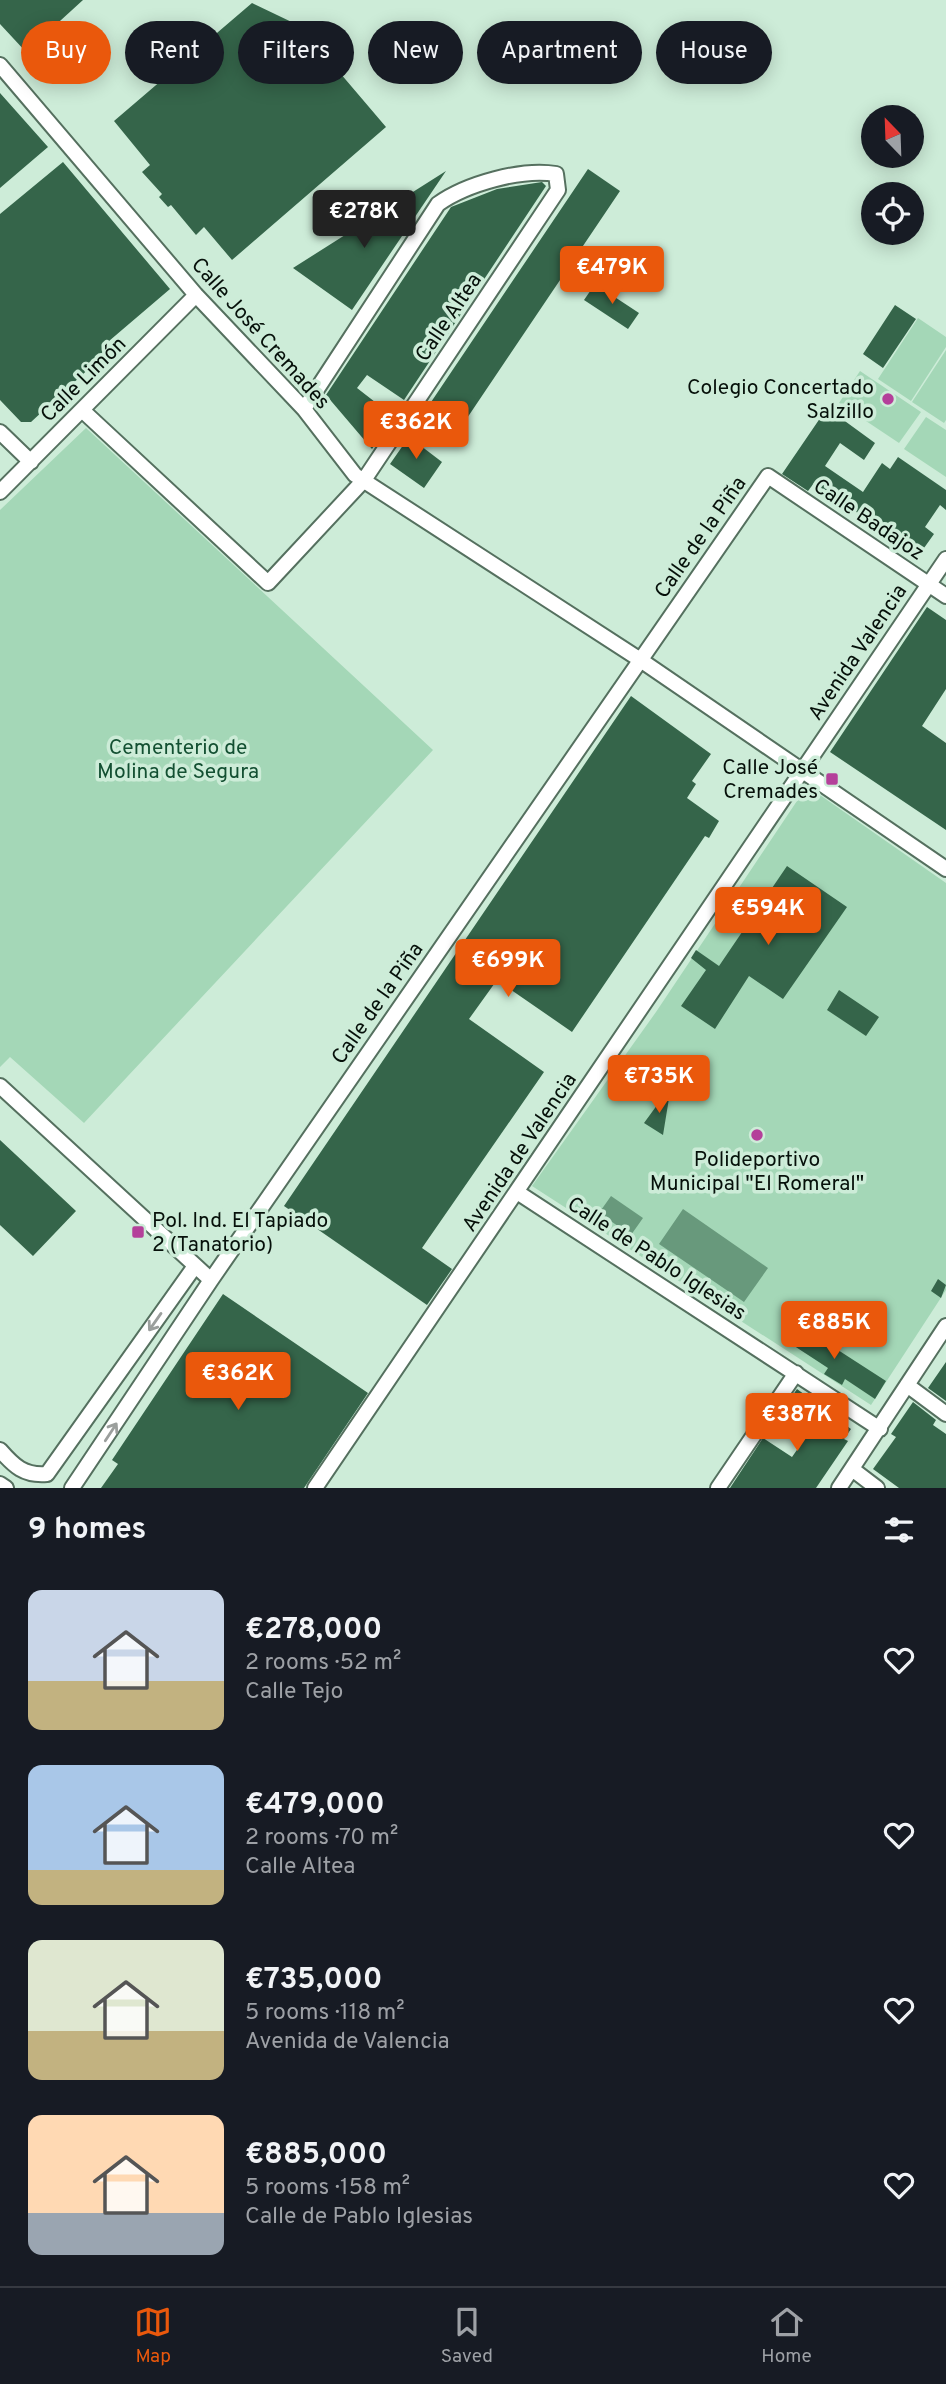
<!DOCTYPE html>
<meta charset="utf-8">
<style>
body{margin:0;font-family:Overpass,sans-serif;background:#242831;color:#f1f3f6;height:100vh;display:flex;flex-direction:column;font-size:26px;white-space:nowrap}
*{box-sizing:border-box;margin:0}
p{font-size:23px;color:#9ea1a6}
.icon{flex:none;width:38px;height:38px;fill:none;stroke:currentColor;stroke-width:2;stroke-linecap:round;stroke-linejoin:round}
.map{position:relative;height:1488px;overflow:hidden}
.panel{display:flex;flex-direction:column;background:#171b24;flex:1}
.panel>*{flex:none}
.banner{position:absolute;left:21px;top:21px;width:905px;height:63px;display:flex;gap:14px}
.needle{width:46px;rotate:337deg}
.controls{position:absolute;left:861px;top:105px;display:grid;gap:14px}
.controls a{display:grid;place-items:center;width:63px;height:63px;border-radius:50%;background:#171b24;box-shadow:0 4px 18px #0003;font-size:35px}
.price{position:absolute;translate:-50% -60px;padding:0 16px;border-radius:7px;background:#ea580c;color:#fff;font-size:23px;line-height:46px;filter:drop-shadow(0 2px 4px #0008)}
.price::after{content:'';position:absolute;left:50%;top:42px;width:21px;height:16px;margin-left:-10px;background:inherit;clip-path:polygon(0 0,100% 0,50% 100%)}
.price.active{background:#222;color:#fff}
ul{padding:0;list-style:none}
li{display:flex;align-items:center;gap:21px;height:175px;padding:0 28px}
li span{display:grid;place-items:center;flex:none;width:196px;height:140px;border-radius:14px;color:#555}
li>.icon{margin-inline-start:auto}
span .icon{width:84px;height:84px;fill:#fffc;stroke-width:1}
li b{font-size:30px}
h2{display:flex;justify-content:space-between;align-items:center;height:84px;padding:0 28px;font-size:30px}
.tag{padding:0 24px;border-radius:32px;background:#171b24;box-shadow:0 4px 18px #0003;font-size:24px;line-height:63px}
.tag.active{background:#ea580c;color:#fff}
.dock{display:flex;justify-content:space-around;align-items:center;height:98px;border-top:2px solid #363941;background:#171b24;font-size:19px;color:#9ea1a6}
.dock a{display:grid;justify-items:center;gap:4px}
.dock .active{color:#ea580c}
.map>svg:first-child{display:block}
.green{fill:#a4d7b7}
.water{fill:#68997c}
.building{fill:#35654a}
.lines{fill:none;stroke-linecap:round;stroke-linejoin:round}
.minor-casing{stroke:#55705f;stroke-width:18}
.minor{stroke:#fff;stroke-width:14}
.oneway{stroke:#9b9f9d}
.poi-dot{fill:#b4409a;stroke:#cdecd8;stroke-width:2.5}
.labels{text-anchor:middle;stroke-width:7;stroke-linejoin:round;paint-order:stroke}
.street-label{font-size:21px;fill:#06100a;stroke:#cdecd8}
.poi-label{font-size:21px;fill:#06100a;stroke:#cdecd8;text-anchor:end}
.park-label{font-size:21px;fill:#135032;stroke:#cdecd8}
</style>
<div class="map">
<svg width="946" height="1488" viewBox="0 0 946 1488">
<rect width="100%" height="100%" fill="#cdecd8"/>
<path class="green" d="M918,318L946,337V347L911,401L878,379Z
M946,350V420L944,423L912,402Z
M860,371L921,412L899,443L839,403Z
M926,417L946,430V477L904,449Z
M86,428L433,750L84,1123L10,1057L0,1067V510Z
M807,786L946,883V1290L871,1405L532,1186L656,1012Z"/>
<path class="water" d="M611,1196L643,1218L631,1235L599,1213Z
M683,1209L768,1268L744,1302L659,1244Z"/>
<path class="building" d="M0,0H83L26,52L0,24Z
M252,3L300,26L386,127L232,260L204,227L196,235L171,205L168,207L159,197L162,194L142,172L150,165L114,121Z
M0,93L48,147L0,188Z
M63,162L170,289L102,347L107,352L31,422H21L0,400V214Z
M588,169L620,191L455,436L423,414Z
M446,171L352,310L293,268Z
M542,182L546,186L404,400L367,375L357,388L393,416L372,449L326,395L451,207L497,189Z
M595,284L639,313L628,329L584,300Z
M895,305L916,319L883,368L863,354Z
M827,408L875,443L864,460L840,443L825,466L863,492L882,463L890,469L898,457L946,490V510L940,505L925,527L934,534L919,555L814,483L808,491L782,474Z
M413,431L425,441L421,446L442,462L424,488L390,464Z
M927,607L946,620V689L922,726L946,743V830L830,752Z
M631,696L711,754L692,781L696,784L687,798L719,821L709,838L705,836L572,1032L497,980L469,1019L544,1072L422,1248L452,1269L427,1305L284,1206Z
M787,866L847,907L783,999L749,976L715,1029L681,1006L706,970L691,958L696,950L719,966Z
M839,990L879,1017L866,1036L827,1010Z
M671,1086L663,1135L644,1123Z
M0,1140L76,1211L33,1256L0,1225Z
M938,1279L946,1285L941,1298L931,1291Z
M223,1294L368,1393L304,1488H101L118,1464L112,1460Z
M793,1321L886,1381L875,1399L845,1379L842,1385L824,1374L828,1368L782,1338Z
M946,1362V1401L928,1388Z
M797,1389L851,1429L844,1439L848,1441L816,1488H730L763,1438L792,1457L808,1434L803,1430L810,1420L788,1402Z
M913,1402L936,1420L933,1425L946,1434V1488H899L873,1469L896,1437L891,1434Z"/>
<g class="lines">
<g class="minor-casing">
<path id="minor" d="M0,65L196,295L304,409L355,475L639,659L946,869
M82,410L268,583L364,480L558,190L556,174C522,168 466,184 438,204L304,409
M0,432L31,462
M0,492L196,295
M0,1086L211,1280
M517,1192L880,1429
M907,1385L946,1414
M0,1450C14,1466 24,1476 47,1474L195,1266
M852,1469L877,1488
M0,1484L6,1488
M72,1488L211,1280L768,476L946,596
M315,1488L946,559
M718,1488L796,1373
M839,1488L946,1326"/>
</g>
<use href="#minor" class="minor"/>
</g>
<defs><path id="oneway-shaft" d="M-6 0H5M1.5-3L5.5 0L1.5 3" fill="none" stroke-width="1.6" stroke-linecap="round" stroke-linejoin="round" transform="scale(1.75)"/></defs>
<g class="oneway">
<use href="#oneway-shaft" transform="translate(155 1322) rotate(125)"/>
<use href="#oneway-shaft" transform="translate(111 1432) rotate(-57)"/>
</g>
<g class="poi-dot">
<circle cx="888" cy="399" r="7"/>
<rect x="825" y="772" width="14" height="14" rx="3.5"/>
<circle cx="757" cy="1135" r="7"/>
<rect x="131" y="1225" width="14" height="14" rx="3.5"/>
</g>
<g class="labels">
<g class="street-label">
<text transform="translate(448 317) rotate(-56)" y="7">Calle Altea</text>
<text transform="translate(261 333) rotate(48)" y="7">Calle José Cremades</text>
<text transform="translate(83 379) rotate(-45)" y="7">Calle Limón</text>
<text transform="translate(869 519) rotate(34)" y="7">Calle Badajoz</text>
<text transform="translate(700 537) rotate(-55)" y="7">Calle de la Piña</text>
<text transform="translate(857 652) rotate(-56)" y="7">Avenida Valencia</text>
<text transform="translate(377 1003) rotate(-55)" y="7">Calle de la Piña</text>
<text transform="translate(519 1152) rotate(-56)" y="7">Avenida de Valencia</text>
<text transform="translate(657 1258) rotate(33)" y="7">Calle de Pablo Iglesias</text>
</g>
<g class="poi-label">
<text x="874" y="394">Colegio Concertado<tspan x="874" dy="24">Salzillo</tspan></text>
<text x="818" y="774">Calle José<tspan x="818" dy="24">Cremades</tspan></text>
<text x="757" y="1166" text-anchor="middle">Polideportivo<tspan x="757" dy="24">Municipal "El Romeral"</tspan></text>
<text x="152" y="1227" text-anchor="start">Pol. Ind. El Tapiado<tspan x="152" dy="24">2 (Tanatorio)</tspan></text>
</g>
<g class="park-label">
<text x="178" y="754">Cementerio de<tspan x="178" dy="24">Molina de Segura</tspan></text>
</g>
</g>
</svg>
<div class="controls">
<a><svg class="needle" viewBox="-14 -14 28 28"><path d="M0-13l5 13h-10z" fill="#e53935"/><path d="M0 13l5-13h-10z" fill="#9ea1a6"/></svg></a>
<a><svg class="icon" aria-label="locate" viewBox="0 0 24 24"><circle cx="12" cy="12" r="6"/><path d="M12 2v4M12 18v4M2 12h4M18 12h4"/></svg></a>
</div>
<b class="price active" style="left:364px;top:250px">€278K</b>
<b class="price" style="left:612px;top:306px">€479K</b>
<b class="price" style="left:416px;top:461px">€362K</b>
<b class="price" style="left:768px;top:947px">€594K</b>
<b class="price" style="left:508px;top:999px">€699K</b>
<b class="price" style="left:659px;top:1115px">€735K</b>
<b class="price" style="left:834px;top:1361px">€885K</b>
<b class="price" style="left:238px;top:1412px">€362K</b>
<b class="price" style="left:797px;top:1453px">€387K</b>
<div class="banner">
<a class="tag active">Buy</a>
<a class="tag">Rent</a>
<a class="tag">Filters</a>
<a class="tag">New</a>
<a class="tag">Apartment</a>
<a class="tag">House</a>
</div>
</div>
<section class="panel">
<h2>9 homes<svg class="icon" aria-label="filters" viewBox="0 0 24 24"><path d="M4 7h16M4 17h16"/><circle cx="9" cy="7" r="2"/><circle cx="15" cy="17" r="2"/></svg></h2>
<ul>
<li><span style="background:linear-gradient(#c9d6e8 65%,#c2b280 0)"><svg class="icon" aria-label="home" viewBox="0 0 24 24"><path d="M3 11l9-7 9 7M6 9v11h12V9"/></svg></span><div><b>€278,000</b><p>2 rooms · 52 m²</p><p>Calle Tejo</p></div><svg class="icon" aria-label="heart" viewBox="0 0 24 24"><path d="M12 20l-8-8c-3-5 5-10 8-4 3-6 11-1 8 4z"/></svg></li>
<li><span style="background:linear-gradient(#a9c7e8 75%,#c2b280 0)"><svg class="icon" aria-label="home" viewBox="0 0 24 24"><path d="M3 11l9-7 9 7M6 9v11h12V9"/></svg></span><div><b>€479,000</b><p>2 rooms · 70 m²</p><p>Calle Altea</p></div><svg class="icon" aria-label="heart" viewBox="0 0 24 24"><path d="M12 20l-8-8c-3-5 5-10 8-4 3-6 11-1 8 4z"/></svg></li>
<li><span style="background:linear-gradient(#dfe7d0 65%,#c2b280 0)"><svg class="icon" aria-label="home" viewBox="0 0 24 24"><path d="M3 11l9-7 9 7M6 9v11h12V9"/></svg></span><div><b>€735,000</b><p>5 rooms · 118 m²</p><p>Avenida de Valencia</p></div><svg class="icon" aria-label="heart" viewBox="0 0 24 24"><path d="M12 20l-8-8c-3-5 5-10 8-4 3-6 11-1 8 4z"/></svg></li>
<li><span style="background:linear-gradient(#ffd9b3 70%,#9aa5b1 0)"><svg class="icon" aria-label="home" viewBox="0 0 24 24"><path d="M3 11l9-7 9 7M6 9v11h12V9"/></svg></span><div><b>€885,000</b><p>5 rooms · 158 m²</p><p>Calle de Pablo Iglesias</p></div><svg class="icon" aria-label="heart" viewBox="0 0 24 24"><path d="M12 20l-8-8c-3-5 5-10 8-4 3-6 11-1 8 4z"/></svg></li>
</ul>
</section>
<nav class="dock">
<a class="active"><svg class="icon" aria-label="map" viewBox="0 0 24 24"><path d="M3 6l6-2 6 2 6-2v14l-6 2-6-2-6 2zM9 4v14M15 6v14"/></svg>Map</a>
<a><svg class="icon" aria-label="saved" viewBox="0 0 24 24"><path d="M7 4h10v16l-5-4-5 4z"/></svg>Saved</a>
<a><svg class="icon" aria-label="home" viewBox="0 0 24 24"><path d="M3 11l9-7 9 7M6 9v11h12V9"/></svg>Home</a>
</nav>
